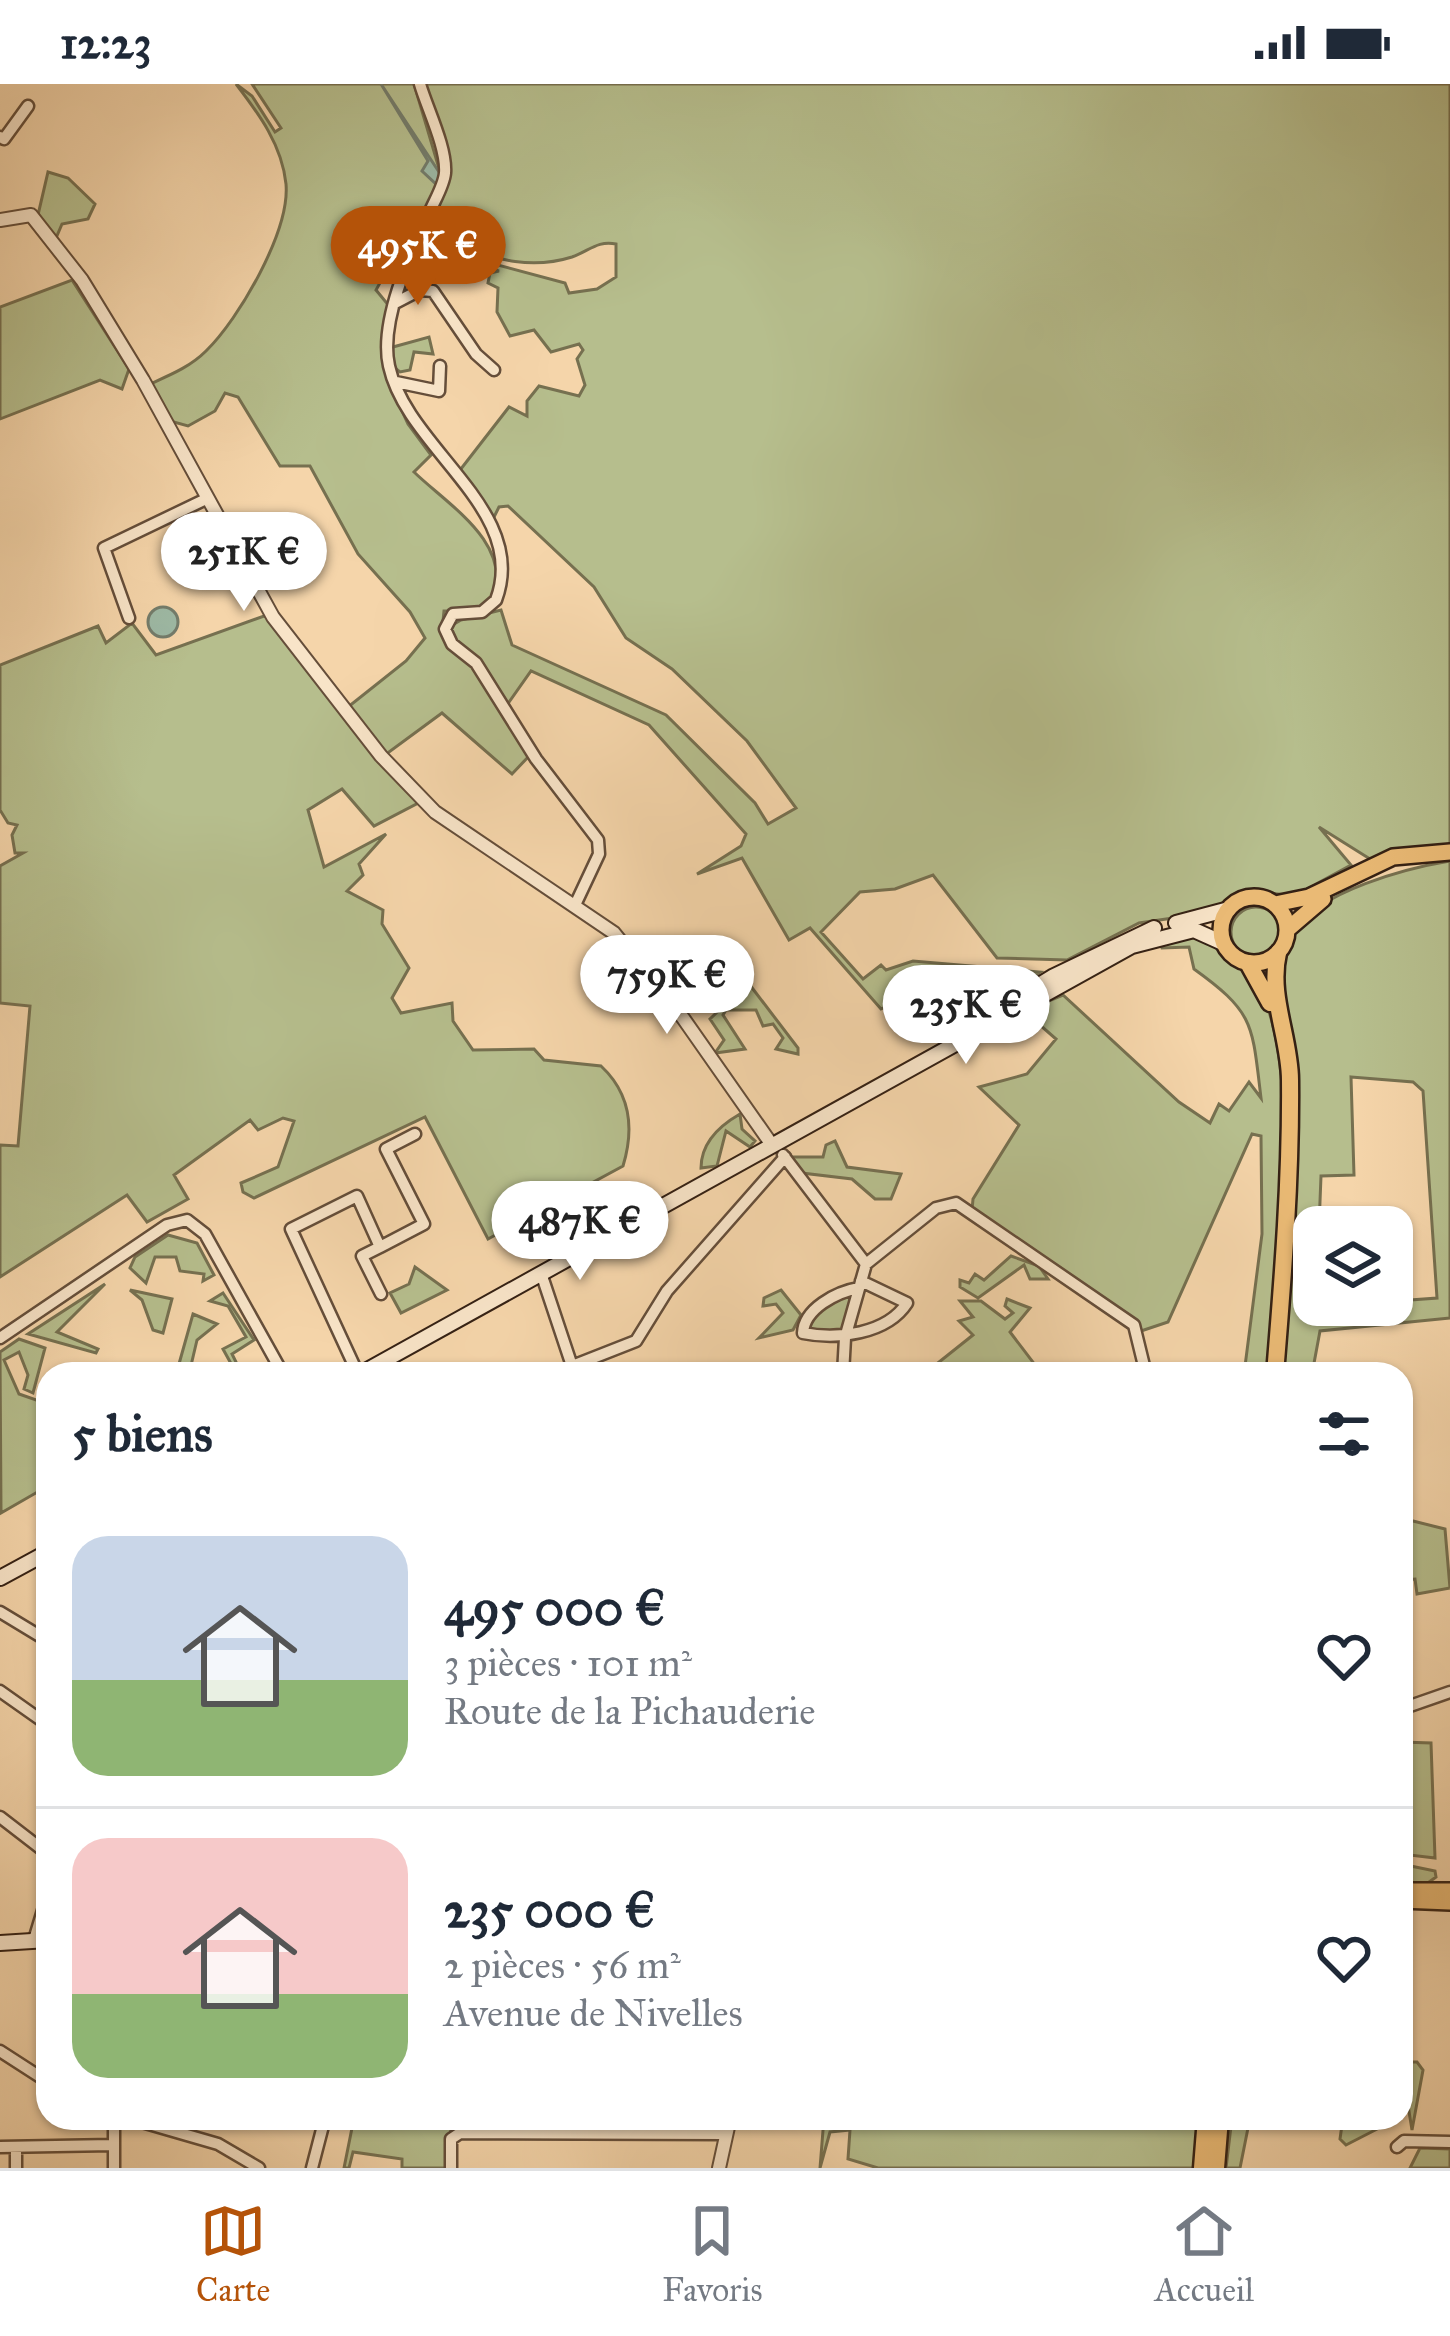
<!DOCTYPE html>
<html lang="fr">
<meta charset="utf-8">
<style>
body{margin:0;font-family:"IM FELL Great Primer",serif;background:#f6f6f7;color:#1f2937;height:100vh;display:flex;flex-direction:column;font-size:45px;white-space:nowrap}
*{box-sizing:border-box;margin:0}
p{font-size:39px;color:#747a83}
.icon{flex:none;width:66px;height:66px;fill:none;stroke:currentColor;stroke-width:2;stroke-linecap:round;stroke-linejoin:round}
.map{position:relative;flex:1;overflow:hidden}
.details{position:absolute;left:36px;top:1278px;width:1377px;height:768px;display:flex;flex-direction:column;background:#fff;border-radius:36px;box-shadow:0 3px 9px #0004}
.details>*{flex:none}
.buttons{position:absolute;left:1293px;top:1122px;display:grid;gap:24px}
.buttons a{display:grid;place-items:center;width:120px;height:120px;border-radius:24px;background:#fff;box-shadow:0 3px 9px #0004;font-size:60px}
.price{position:absolute;translate:-50% -102px;padding:0 27px;border-radius:42px;background:#fff;color:#222;font-size:39px;line-height:78px;filter:drop-shadow(0 3px 6px #0008)}
.price::after{content:'';position:absolute;left:50%;top:72px;width:36px;height:27px;margin-left:-18px;background:inherit;clip-path:polygon(0 0,100% 0,50% 100%)}
.price.on{background:#b45309;color:#fff}
ul{padding:0;list-style:none}
li{display:flex;align-items:center;gap:36px;height:300px;padding:0 36px}
li+li{border-top:3px solid #e0e1e3}
li span{display:grid;place-items:center;flex:none;width:336px;height:240px;border-radius:36px;color:#555}
li>.icon{margin-inline-start:auto}
span .icon{width:144px;height:144px;fill:#fffc;stroke-width:1}
li b{font-size:51px}
h2{display:flex;justify-content:space-between;align-items:center;height:144px;padding:0 36px;font-size:51px}
.status{display:flex;justify-content:space-between;align-items:center;height:84px;padding:0 60px;background:#fff;direction:ltr}
.status svg{height:33px;fill:currentColor}
.tab-bar{display:flex;justify-content:space-around;align-items:center;height:168px;border-top:3px solid #e0e1e3;background:#fff;font-size:33px;color:#747a83}
.tab-bar a{display:grid;justify-items:center;gap:6px}
.tab-bar .on{color:#b45309}
.map>svg:first-child{display:block}
.green{fill:#b6be8d;stroke:#767050;stroke-width:3;fill-rule:evenodd}
.water{fill:#9db9a5;stroke:#737c6b;stroke-width:3}
.lines{fill:none;stroke-linecap:round;stroke-linejoin:round}
.minor-casing{stroke:#654e3a;stroke-width:15}
.tertiary-casing{stroke:#654e3a;stroke-width:16}
.secondary-casing{stroke:#352114;stroke-width:18}
.primary-casing{stroke:#352114;stroke-width:20}
.trunk-casing{stroke:#352114;stroke-width:21}
.minor{stroke:#f8e4c8;stroke-width:10}
.tertiary{stroke:#f8e4c8;stroke-width:12}
.secondary{stroke:#f8e4c8;stroke-width:14}
.primary{stroke:#eaba75;stroke-width:15}
.trunk{stroke:#eaba75;stroke-width:16}
</style>
<div class="status"><b>12:23</b><svg viewBox="0 0 49 12"><path d="M0 12V9h3v3zM5 12V6h3v6zM10 12V3h3v9zM15 12V0h3v12zM26 1h20v11H26zM47 4h2v5h-2z"/></svg></div>
<div class="map">
<svg width="1450" height="2084" viewBox="0 0 1450 2084">
<rect width="100%" height="100%" fill="#f5d5aa"/>
<filter id="stains"><feTurbulence type="fractalNoise" baseFrequency=".00167" numOctaves="4"/><feColorMatrix values="0 0 0 0 .2 0 0 0 0 .09 0 0 0 0 .02 0 0 0 .5 -.17"/></filter>
<radialGradient id="worn" r=".72"><stop offset=".6" stop-color="#630" stop-opacity="0"/><stop offset="1" stop-color="#630" stop-opacity=".3"/></radialGradient>
<path class="green" d="M236,0L252,12L275,48L281,44L252,0H414L441,91L398,194L381,197L376,206L390,223L391,303L408,340L431,371L414,388C448,421 513,459 493,514L474,527H444L442,547L461,536L501,526L512,561L666,631L755,719L768,740L796,724L747,657L672,585L626,554L594,503L508,422L499,423L494,433L457,390L509,323L527,332V317L539,302L579,312L585,301L577,275L583,266L579,260L551,268L534,246L510,252L497,228L498,204L488,199L490,189L499,187L460,176L457,170L565,199L569,209L597,205L616,193V160C598,156 589,167 572,173C537,184 492,180 462,155C453,147 447,134 438,125L429,153L424,150L449,93L422,0H1450V761L1370,775L1319,743L1351,781L1294,812L1254,807L1207,829L1139,839L1067,876L997,874L933,791L895,805L860,808L821,848L863,895L881,881L886,886L913,877L1040,888L989,921L935,901L881,925L810,844L789,856L742,774L697,790L741,762L746,750L649,641L531,587L507,621L530,671L512,690L442,629L385,671L348,623L406,577L425,554L410,528L358,470L310,382H280L238,313L225,309L215,327L188,342L170,337L150,300C170,291 190,283 206,267C239,235 290,147 286,100C282,61 259,30 236,0Z
M48,88L68,94L95,120L88,135L62,140L56,154L38,131Z
M72,196L129,285L122,305L100,296L0,335V223Z
M429,253L433,270L414,268L410,286L400,288L391,281L393,263Z
M264,532L273,533L424,716L374,742L342,705L308,726L324,783L386,750L359,780L363,791L347,807L383,826L382,840L409,884L392,914L401,929L452,919L453,937L473,966L534,965L544,976L601,982C631,1010 634,1046 623,1082L488,1155L425,1033L254,1114L243,1108L241,1099L278,1083L294,1037L283,1034L258,1046L250,1036L174,1091L188,1115L147,1138L127,1111L0,1193V1061L18,1062L30,922L0,919V782L23,769H15L12,751L17,741L8,739L0,726V581L98,542L106,559L132,539L156,571Z
M1450,777V1234L1320,1247L1312,1290H1299L1295,1282L1293,1290H1281C1290,1177 1305,1066 1290,953C1285,915 1276,882 1295,847C1318,807 1408,784 1450,777ZM1351,993L1413,998L1423,1007L1437,1214L1314,1223V1143H1319L1321,1092L1354,1091Z
M1231 848a25 25 0 1 1 50 0a25 25 0 1 1-50 0Z
M1196,849C1223,865 1255,889 1266,919C1301,1012 1275,1190 1267,1290H1244L1262,1150L1261,1052L1252,1050L1168,1238L1135,1249L972,1126L973,1115L1019,1041L979,1003L1027,990L1056,955L1024,927L1063,911L1179,1018L1210,1039L1219,1020L1229,1027L1249,998L1261,1014C1252,940 1255,929 1194,885L1189,863L1162,864L1160,858Z
M691,854L719,884L704,894L681,862Z
M740,888L798,964V970L776,965L783,954L773,940L763,942L756,926H726L723,931L745,965L715,969L724,956L710,935L740,906L729,909L722,900Z
M740,1030L742,1045L755,1057L750,1063L726,1047L717,1082L701,1084C701,1059 719,1042 740,1030Z
M835,1057L847,1083L901,1090L891,1115H875L852,1095L802,1089L791,1073H823L826,1061Z
M168,1151L197,1159L214,1191L203,1197L204,1190L180,1187L176,1173H155L146,1199L130,1184L135,1173Z
M1011,1172L1039,1182L1048,1195H1030L1024,1181L978,1214L960,1203V1196L969,1199L975,1190L984,1196Z
M415,1183L447,1206L401,1229L390,1209L409,1200Z
M105,1200L57,1248L98,1265L96,1269L28,1250Z
M130,1206L172,1215L163,1249L153,1246L142,1216Z
M781,1206L801,1231L793,1246L759,1254L783,1229L776,1220L763,1222L764,1214Z
M844,1207L858,1226L854,1245L846,1251L808,1248V1232Z
M223,1209L254,1256L232,1270L240,1286L227,1290L234,1285L223,1265L246,1253L228,1222L210,1217Z
M1007,1215L1030,1224L1010,1248L1042,1290H924L973,1251L959,1237L973,1233L960,1217H981L1005,1235L1013,1229L1005,1222Z
M193,1230L217,1240L197,1256L189,1290L177,1287Z
M19,1255L45,1264L33,1309L24,1305L28,1291L19,1268L4,1276L19,1310L48,1320V1402L1,1429L0,1268Z
M1401,1434L1445,1445L1450,1504L1417,1510L1415,1495L1401,1496Z
M1401,1658L1431,1659L1435,1774L1401,1770Z
M1401,1780L1435,1787L1436,1793L1425,1801H1401Z
M1401,1978H1417L1423,1986L1412,2046Z
M354,2034H452L447,2084H402V2075L353,2068L349,2084H344Z
M824,2034H1200L1195,2084H878L848,2075L850,2046L830,2048L820,2084Z
M1232,2034H1250L1240,2084H1226Z
M1343,2034H1354L1355,2043L1383,2042L1346,2061L1340,2055Z
M1420,2064L1450,2065V2084H1410Z"/>
<path class="water" d="M381,0L441,91L436,100L422,87L428,77Z
M148 538a15 15 0 1 1 30 0a15 15 0 1 1-30 0Z"/>
<g class="lines">
<g class="minor-casing">
<path id="minor" d="M420,0C427,24 447,64 445,89C444,102 433,119 428,132C410,171 379,238 389,282C407,365 530,426 496,516L482,528L453,530L445,545L452,560L476,579L536,675L598,756L599,770L576,819
M0,53L4,55L28,22
M395,219L420,206L433,207L476,270L494,286
M396,298L439,307L440,282
M129,534L104,464L206,415
M783,1071L866,1180L845,1254L843,1290
M380,1163L362,1172L381,1210
M866,1180L936,1124L956,1119L1134,1241L1146,1290
M542,1192L571,1279
M859,1204C836,1208 804,1225 803,1249C837,1256 887,1250 907,1219L861,1197
M0,1254L167,1141L187,1136L205,1150L283,1290
M358,1290L291,1145L357,1112L380,1163L424,1140L386,1065L415,1050
M552,1290L636,1257L667,1207L785,1073
M0,1528L48,1557
M0,1607L48,1641
M1407,1623L1450,1608
M0,1733L48,1770
M34,1856L48,1810
M0,1967L48,1998
M114,2034V2084
M128,2034L218,2060L259,2084
M0,2063L112,2061
M16,2063V2084
M1397,2063L1404,2057L1450,2058
M312,2084L325,2034
M451,2084V2055L460,2049L726,2050"/>
</g>
<g class="tertiary-casing">
<path id="tertiary" d="M0,136L31,131L82,196L143,296L273,533L381,672L435,728L614,849L683,934L772,1061
M719,2084L730,2034"/>
</g>
<g class="secondary-casing">
<path id="secondary" d="M1176,839L1229,825
M979,938L1054,892L1154,844
M360,1290L1132,862L1194,846L1223,859
M0,1494L48,1468
M0,1859L48,1856"/>
</g>
<g class="primary-casing">
<path id="primary" d="M1221 846a33 33 0 1 1 66 0a33 33 0 1 1-66 0Z
M1275,820L1309,813L1393,773L1450,768
M1288,845L1323,815
M1411,1807H1450
M1401,1816L1450,1818"/>
</g>
<g class="trunk-casing">
<path id="trunk" d="M1248,879L1270,919
M1275,1290C1283,1192 1291,1095 1290,996C1290,954 1268,912 1278,869
M1401,1809L1410,1807
M1202,2084L1206,2034
M1216,2084L1220,2034"/>
</g>
<use href="#minor" class="minor"/>
<use href="#tertiary" class="tertiary"/>
<use href="#secondary" class="secondary"/>
<use href="#primary" class="primary"/>
<use href="#trunk" class="trunk"/>
</g>
<rect width="100%" height="100%" filter="url(#stains)"/>
<rect width="100%" height="100%" fill="url(#worn)"/>
</svg>
<div class="buttons">
<a><svg class="icon" aria-label="layers" viewBox="0 0 24 24"><path d="M12 4l9 5-9 5-9-5zM3 14l9 5 9-5"/></svg></a>
</div>
<b class="price on" style="left:418px;top:224px">495K €</b>
<b class="price" style="left:244px;top:530px">251K €</b>
<b class="price" style="left:667px;top:953px">759K €</b>
<b class="price" style="left:966px;top:983px">235K €</b>
<b class="price" style="left:580px;top:1199px">487K €</b>
<section class="details">
<h2>5 biens<svg class="icon" aria-label="filters" viewBox="0 0 24 24"><path d="M4 7h16M4 17h16"/><circle cx="9" cy="7" r="2"/><circle cx="15" cy="17" r="2"/></svg></h2>
<ul>
<li><span style="background:linear-gradient(#c9d6e8 60%,#8fb573 0)"><svg class="icon" aria-label="home" viewBox="0 0 24 24"><path d="M3 11l9-7 9 7M6 9v11h12V9"/></svg></span><div><b>495 000 €</b><p>3 pièces · 101 m²</p><p>Route de la Pichauderie</p></div><svg class="icon" aria-label="heart" viewBox="0 0 24 24"><path d="M12 20l-8-8c-3-5 5-10 8-4 3-6 11-1 8 4z"/></svg></li>
<li><span style="background:linear-gradient(#f6c9c9 65%,#8fb573 0)"><svg class="icon" aria-label="home" viewBox="0 0 24 24"><path d="M3 11l9-7 9 7M6 9v11h12V9"/></svg></span><div><b>235 000 €</b><p>2 pièces · 56 m²</p><p>Avenue de Nivelles</p></div><svg class="icon" aria-label="heart" viewBox="0 0 24 24"><path d="M12 20l-8-8c-3-5 5-10 8-4 3-6 11-1 8 4z"/></svg></li>
</ul>
</section>
</div>
<nav class="tab-bar">
<a class="on"><svg class="icon" aria-label="map" viewBox="0 0 24 24"><path d="M3 6l6-2 6 2 6-2v14l-6 2-6-2-6 2zM9 4v14M15 6v14"/></svg>Carte</a>
<a><svg class="icon" aria-label="saved" viewBox="0 0 24 24"><path d="M7 4h10v16l-5-4-5 4z"/></svg>Favoris</a>
<a><svg class="icon" aria-label="home" viewBox="0 0 24 24"><path d="M3 11l9-7 9 7M6 9v11h12V9"/></svg>Accueil</a>
</nav>
